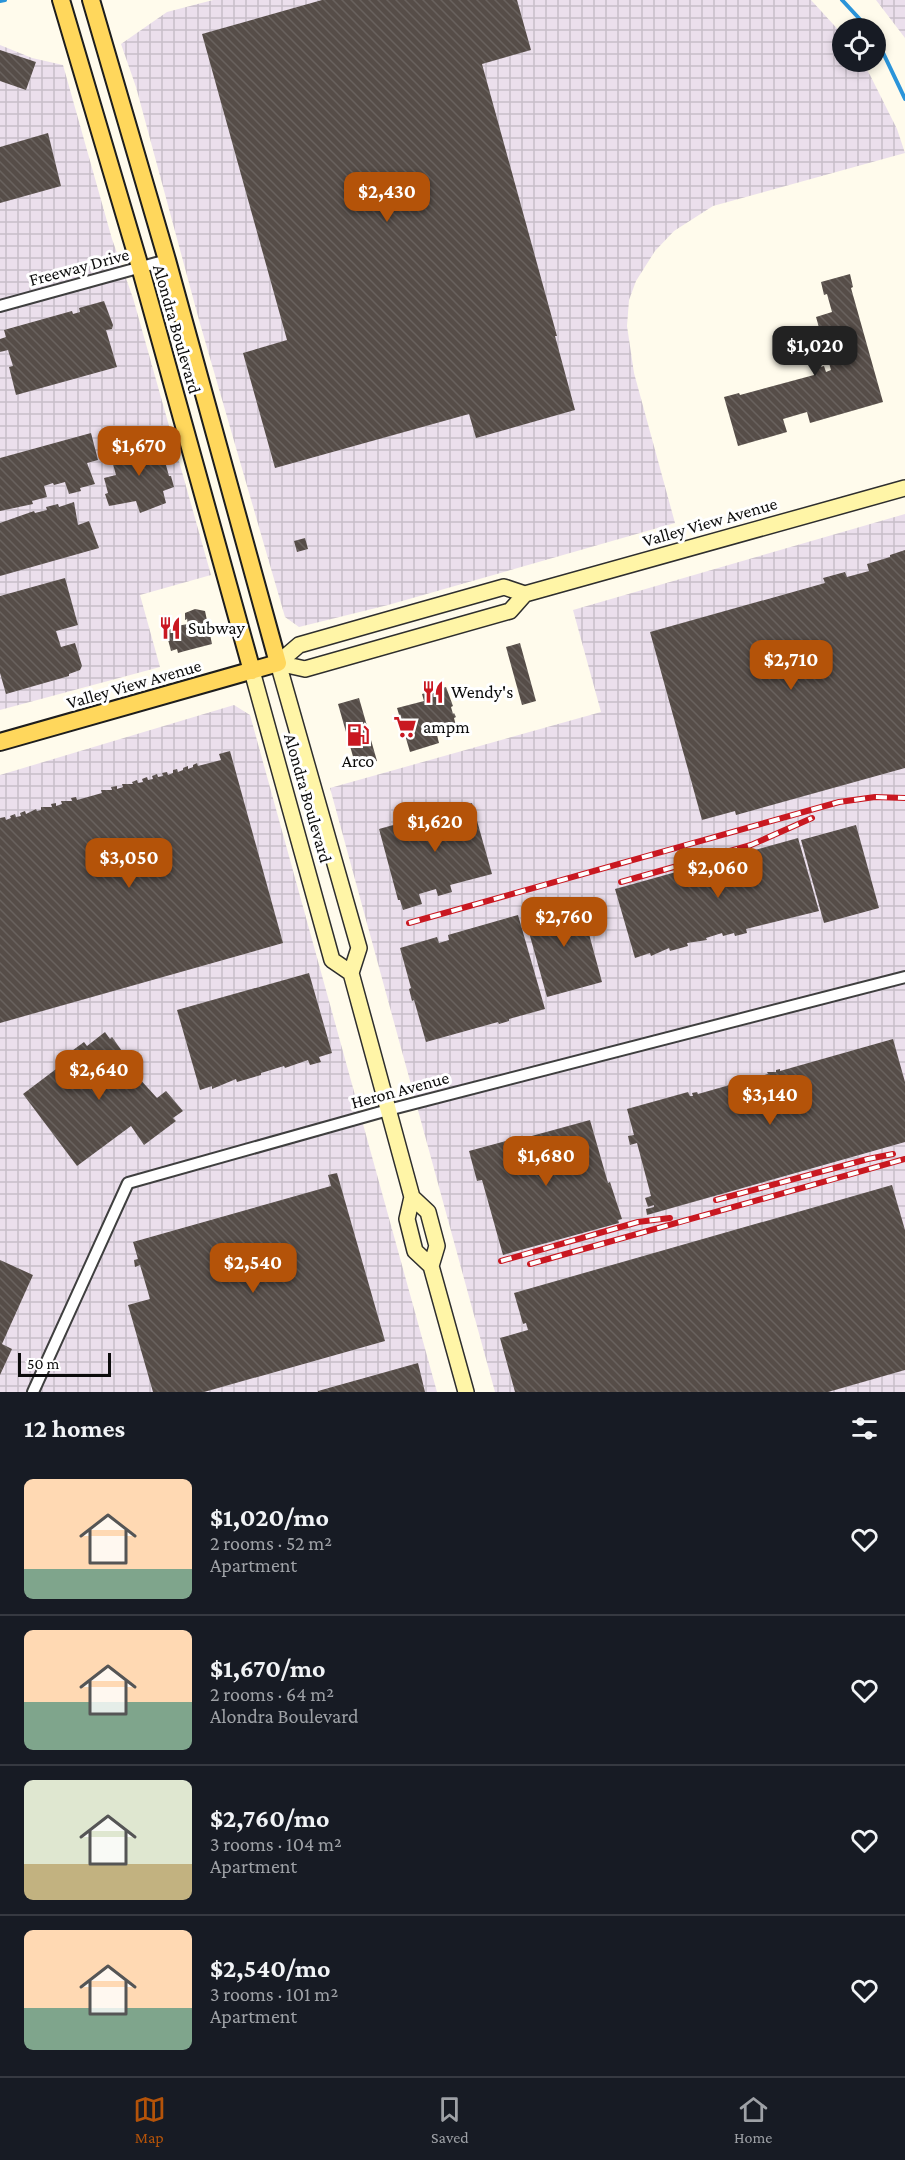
<!DOCTYPE html>
<meta charset="utf-8">
<style>
body{margin:0;font-family:"Crimson Pro",serif;background:#20242c;color:#f1f3f6;height:100vh;display:flex;flex-direction:column;font-size:22px;white-space:nowrap}
*{box-sizing:border-box;margin:0}
p{font-size:20px;color:#9ea1a6}
.icon{flex:none;width:33px;height:33px;fill:none;stroke:currentColor;stroke-width:2;stroke-linecap:round;stroke-linejoin:round}
.map{position:relative;height:1392px;overflow:hidden}
.details{display:flex;flex-direction:column;background:#171b24;flex:1}
.details>*{flex:none}
.fabs{position:absolute;left:832px;top:18px;display:grid;gap:12px}
.fabs a{display:grid;place-items:center;width:54px;height:54px;border-radius:50%;background:#171b24;box-shadow:0 3px 9px #0003;font-size:30px}
.scale{position:absolute;left:18px;bottom:15px;width:93px;box-sizing:border-box;padding-left:6px;border:3px solid #0c0c0c;border-top:0;font-size:16px;line-height:21px;white-space:nowrap;color:#0c0c0c;-webkit-text-stroke:4px #fff;paint-order:stroke}
.price{position:absolute;translate:-50% -51px;padding:0 14px;border-radius:12px;background:#b45309;color:#fff;font-size:20px;line-height:39px;filter:drop-shadow(0 2px 3px #0008)}
.price::after{content:'';position:absolute;left:50%;top:36px;width:18px;height:14px;margin-left:-9px;background:inherit;clip-path:polygon(0 0,100% 0,50% 100%)}
.price.on{background:#222;color:#fff}
ul{padding:0;list-style:none}
li{display:flex;align-items:center;gap:18px;height:150px;padding:0 24px}
li+li{border-top:2px solid #363941}
li span{display:grid;place-items:center;flex:none;width:168px;height:120px;border-radius:9px;color:#555}
li>.icon{margin-inline-start:auto}
span .icon{width:72px;height:72px;fill:#fffc;stroke-width:1}
li b{font-size:26px}
h2{display:flex;justify-content:space-between;align-items:center;height:72px;padding:0 24px;font-size:26px}
.menu{display:flex;justify-content:space-around;align-items:center;height:84px;border-top:2px solid #363941;background:#171b24;font-size:16px;color:#9ea1a6}
.menu a{display:grid;justify-items:center;gap:3px}
.menu .on{color:#b45309}
.map>svg:first-child{display:block}
.industrial{fill:url(#industrial-grid)}
.lines{fill:none;stroke-linecap:round;stroke-linejoin:round}
.stream{stroke:#2b94d9;stroke-width:4}
.building{fill:url(#building-back-hatch)}
.minor-casing{stroke:#3f3f3f;stroke-width:14}
.secondary-casing{stroke:#2e2e2e;stroke-width:18}
.primary-casing{stroke:#1d1d1d;stroke-width:20}
.minor{stroke:#fff;stroke-width:10}
.secondary{stroke:#fff5a7;stroke-width:15}
.primary{stroke:#ffd75c;stroke-width:16}
.rail-casing{stroke:#c91821;stroke-width:6}
.rail{stroke:#fff;stroke-width:4;stroke-dasharray:11;stroke-linecap:butt}
.labels{text-anchor:middle;stroke-width:6;stroke-linejoin:round;paint-order:stroke}
.street-label{font-size:18px;fill:#0c0c0c;stroke:#fff}
.poi-label{font-size:18px;fill:#0c0c0c;stroke:#fff;text-anchor:start}
</style>
<div class="map">
<svg width="905" height="1392" viewBox="0 0 905 1392">
<defs>
<pattern id="industrial-grid" width="8" height="8" patternUnits="userSpaceOnUse" patternTransform="scale(1.5)"><rect width="8" height="8" fill="#ebdfec"/><path d="M0 4h8M4 0v8" fill="none" stroke="#c8bec9"/></pattern>
<pattern id="building-back-hatch" width="6" height="6" patternUnits="userSpaceOnUse" patternTransform="scale(1.5)"><rect width="6" height="6" fill="#564d48"/><path d="M-1 5l2 2M0 0l6 6M5-1l2 2" fill="none" stroke="#69625e"/></pattern>
</defs>
<rect width="100%" height="100%" fill="#fffbec"/>
<path class="industrial" d="M213,0H811L843,35V62H862L870,75L897,129L905,153L713,206L674,231L655,251L636,281L629,300L627,326L634,373L675,523L388,605L299,627L285,617L199,320L136,87L121,44L167,12Z
M876,0H905V38Z
M0,45L32,58L63,65L112,239L133,298L211,575L140,595L160,667L0,710Z
M905,514V1392H495L330,788L601,712L573,610Z
M234,705L250,715L437,1392H0V775Z"/>
<g class="lines">
<path class="stream" d="M842,0L868,28
M0,1L5,0
M876,38L905,99"/>
</g>
<path class="building" d="M322,0H517L531,50L482,64L557,336H555L575,410L476,438L469,414L275,468L243,353L287,340L202,34Z
M0,50L36,62L26,90L0,81Z
M48,133L61,186L0,203V147Z
M850,274L853,287L851,288L883,402L810,423L807,412L783,419L787,432L738,446L724,397L739,393L740,395L814,375L813,369L824,366L826,372L831,370L816,317L832,312L827,294L824,295L821,282Z
M104,301L113,325L112,329L106,330L117,367L16,395L9,367L13,366L8,350L0,352V339L6,337L4,330L72,311L73,314L80,312L79,308Z
M91,433L98,460L87,463L95,484L80,488L81,491L69,494L65,482L54,485L53,483L44,486L47,497L32,501L33,504L0,511V458Z
M159,440L169,476H171L174,487L163,491L166,503L140,513L136,501L109,506L105,494L108,493L104,478L116,475L110,453Z
M74,502L78,525L89,521L99,548L0,576V523L34,511L35,513L47,510L46,507L58,504L59,507Z
M305,538L308,549L297,552L294,541Z
M905,550V768L736,815L735,811L702,820L650,632L825,583L823,578L845,572L847,577L869,571L867,564L890,557V555Z
M65,578L78,625L56,631L61,647L75,643L82,666L80,670L69,674V676L6,694L0,673V596Z
M195,609L205,611L212,644L185,651L178,653L177,649L171,651L165,628L188,624L187,619L185,620V613Z
M520,643L536,701L522,705L506,647Z
M446,687L453,706L451,707L453,714L454,713L456,717L454,718L456,726L436,731L439,743L410,752L397,708L424,701L422,694Z
M359,698L377,761L356,767L338,704Z
M230,751L283,943L0,1023V818L5,817L6,820L11,818L10,816L15,814L16,817L21,816L20,813L25,811L26,814L36,809L37,811L41,810V807H52L51,804L56,803V806L62,804L61,801H72L71,798L76,797L77,800L102,793L101,790H112L111,787L117,786V789L123,787L122,784H133L132,782L137,780L138,783L143,782L142,779L147,777L148,780L153,779L152,776L157,774L158,777L163,776L162,773L167,772L168,775L173,773V770L177,769L178,772L183,770V768L188,766V769L193,767V765L197,763L198,766L221,760L219,754Z
M472,803L492,874L450,885L452,892L438,896L436,889L419,894L422,904L403,910L400,900H398L379,829Z
M856,825L879,908L824,923L801,840Z
M798,838L819,911L746,929L747,933L735,936L734,933L723,936L722,933L706,938L707,940L687,943L688,946L670,951L669,948L651,956L650,953L635,958L615,889Z
M579,897L602,982L547,997L525,918Z
M518,915L545,1009L509,1019V1021L499,1024L498,1022L426,1042L414,1000L412,1001L409,989L411,988L400,948L437,937L439,943L449,940L448,935Z
M309,973L332,1053L319,1057L321,1062L310,1065L308,1060L285,1068L284,1066L261,1073V1075L237,1082L236,1079L212,1089V1086L200,1090L177,1010Z
M105,1032L110,1039L112,1037L122,1051L120,1053L139,1074L137,1076L157,1098L166,1091L183,1111L173,1118L176,1121L144,1145L131,1126L77,1166L23,1094L68,1060L65,1056L84,1042L87,1046Z
M893,1039L905,1082V1142L647,1215L646,1209L654,1207V1205L648,1207L645,1198L651,1196L637,1143L630,1145L628,1136L634,1135L627,1109L688,1092L690,1096H693L692,1093L697,1092L698,1094L768,1074L767,1072H776V1070L780,1069V1071Z
M590,1120L608,1183L610,1182L622,1219L618,1220L619,1223L503,1255L482,1180L477,1181L469,1151L506,1141V1143Z
M337,1173L385,1341L204,1392H153L128,1305L150,1299L140,1265L135,1267L134,1260L138,1259L133,1242L331,1186L328,1175Z
M892,1185L905,1230V1370L828,1392H515L500,1338L528,1330L526,1323L523,1324L514,1293Z
M0,1260L33,1275L2,1344L12,1349L0,1375Z
M418,1363L425,1392H318V1391Z"/>
<g class="lines">
<g class="minor-casing">
<path id="minor" d="M0,306L167,260
M33,1392L128,1183L388,1110L905,977"/>
</g>
<g class="secondary-casing">
<path id="secondary" d="M278,663L359,948L351,973L412,1197L407,1219L415,1251L431,1266L466,1392
M278,663L305,669L510,611L525,594L905,488
M278,663L299,645L394,618L504,587L525,594
M252,671L332,960L351,973
M412,1197L428,1212L437,1246L431,1266"/>
</g>
<g class="primary-casing">
<path id="primary" d="M61,0L140,267L252,671
M0,742L278,663L167,260L91,0"/>
</g>
<use href="#minor" class="minor"/>
<use href="#secondary" class="secondary"/>
<use href="#primary" class="primary"/>
<g class="rail-casing">
<path id="rail" d="M621,882L751,845L812,818
M409,923L839,802L875,797L905,798
M716,1200L868,1159L893,1154
M501,1261L638,1222L670,1218
M530,1264L905,1159"/>
</g>
<use href="#rail" class="rail"/>
</g>
<defs>
<g id="restaurant-bare" transform="scale(1.8)"><path d="M-5-6h1v4h1v-4h1v4h1v-4h1v5L-1.5 .5V6h-2V.5L-5-1ZM5-6V6H3V1.5H1.5Q1.5-4 5-6Z" fill="#c91821" stroke="#fff" stroke-width="2.5" paint-order="stroke"/></g>
<g id="supermarket-bare" transform="scale(1.8)"><path d="M-6-5.5h2.5l.6 2H6L4.5 2H-2.5L-4.4-4H-6ZM-1.5 3.2a1.3 1.3 0 1 0 .1 0ZM3 3.2a1.3 1.3 0 1 0 .1 0Z" fill="#c91821" stroke="#fff" stroke-width="2.5" paint-order="stroke"/></g>
<g id="fuel-bare" transform="scale(1.8)"><path d="M-5.5-6h7V0h2V4h1.3V-2.5L3-4.5l.8-.8L6-3V5H2.5V1h-1V6h-7ZM-4.2-4.7v3.2H.2V-4.7Z" fill="#c91821" stroke="#fff" stroke-width="2.5" paint-order="stroke"/></g>
</defs>
<g fill-rule="evenodd">
<use href="#restaurant-bare" x="170" y="628"/>
<use href="#restaurant-bare" x="433" y="692"/>
<use href="#supermarket-bare" x="405" y="727"/>
<use href="#fuel-bare" x="358" y="735"/>
</g>
<g class="labels">
<g class="street-label">
<text transform="translate(79 267) rotate(-15)" y="6">Freeway Drive</text>
<text transform="translate(177 329) rotate(74)" y="6">Alondra Boulevard</text>
<text transform="translate(710 522) rotate(-16)" y="6">Valley View Avenue</text>
<text transform="translate(134 684) rotate(-16)" y="6">Valley View Avenue</text>
<text transform="translate(308 798) rotate(74)" y="6">Alondra Boulevard</text>
<text transform="translate(400 1090) rotate(-15)" y="6">Heron Avenue</text>
</g>
<g class="poi-label">
<text x="188" y="634">Subway</text>
<text x="451" y="698">Wendy's</text>
<text x="423" y="733">ampm</text>
<text x="358" y="767" text-anchor="middle">Arco</text>
</g>
</g>
</svg>
<div class="fabs">
<a><svg class="icon" aria-label="locate" viewBox="0 0 24 24"><circle cx="12" cy="12" r="6"/><path d="M12 2v4M12 18v4M2 12h4M18 12h4"/></svg></a>
</div>
<div class="scale">50 m</div>
<b class="price" style="left:387px;top:223px">$2,430</b>
<b class="price on" style="left:815px;top:377px">$1,020</b>
<b class="price" style="left:139px;top:477px">$1,670</b>
<b class="price" style="left:791px;top:691px">$2,710</b>
<b class="price" style="left:435px;top:853px">$1,620</b>
<b class="price" style="left:129px;top:889px">$3,050</b>
<b class="price" style="left:718px;top:899px">$2,060</b>
<b class="price" style="left:564px;top:948px">$2,760</b>
<b class="price" style="left:99px;top:1101px">$2,640</b>
<b class="price" style="left:770px;top:1126px">$3,140</b>
<b class="price" style="left:546px;top:1187px">$1,680</b>
<b class="price" style="left:253px;top:1294px">$2,540</b>
</div>
<section class="details">
<h2>12 homes<svg class="icon" aria-label="filters" viewBox="0 0 24 24"><path d="M4 7h16M4 17h16"/><circle cx="9" cy="7" r="2"/><circle cx="15" cy="17" r="2"/></svg></h2>
<ul>
<li><span style="background:linear-gradient(#ffd9b3 75%,#7fa58c 0)"><svg class="icon" aria-label="home" viewBox="0 0 24 24"><path d="M3 11l9-7 9 7M6 9v11h12V9"/></svg></span><div><b>$1,020/mo</b><p>2 rooms · 52 m²</p><p>Apartment</p></div><svg class="icon" aria-label="heart" viewBox="0 0 24 24"><path d="M12 20l-8-8c-3-5 5-10 8-4 3-6 11-1 8 4z"/></svg></li>
<li><span style="background:linear-gradient(#ffd9b3 60%,#7fa58c 0)"><svg class="icon" aria-label="home" viewBox="0 0 24 24"><path d="M3 11l9-7 9 7M6 9v11h12V9"/></svg></span><div><b>$1,670/mo</b><p>2 rooms · 64 m²</p><p>Alondra Boulevard</p></div><svg class="icon" aria-label="heart" viewBox="0 0 24 24"><path d="M12 20l-8-8c-3-5 5-10 8-4 3-6 11-1 8 4z"/></svg></li>
<li><span style="background:linear-gradient(#dfe7d0 70%,#c2b280 0)"><svg class="icon" aria-label="home" viewBox="0 0 24 24"><path d="M3 11l9-7 9 7M6 9v11h12V9"/></svg></span><div><b>$2,760/mo</b><p>3 rooms · 104 m²</p><p>Apartment</p></div><svg class="icon" aria-label="heart" viewBox="0 0 24 24"><path d="M12 20l-8-8c-3-5 5-10 8-4 3-6 11-1 8 4z"/></svg></li>
<li><span style="background:linear-gradient(#ffd9b3 65%,#7fa58c 0)"><svg class="icon" aria-label="home" viewBox="0 0 24 24"><path d="M3 11l9-7 9 7M6 9v11h12V9"/></svg></span><div><b>$2,540/mo</b><p>3 rooms · 101 m²</p><p>Apartment</p></div><svg class="icon" aria-label="heart" viewBox="0 0 24 24"><path d="M12 20l-8-8c-3-5 5-10 8-4 3-6 11-1 8 4z"/></svg></li>
</ul>
</section>
<nav class="menu">
<a class="on"><svg class="icon" aria-label="map" viewBox="0 0 24 24"><path d="M3 6l6-2 6 2 6-2v14l-6 2-6-2-6 2zM9 4v14M15 6v14"/></svg>Map</a>
<a><svg class="icon" aria-label="saved" viewBox="0 0 24 24"><path d="M7 4h10v16l-5-4-5 4z"/></svg>Saved</a>
<a><svg class="icon" aria-label="home" viewBox="0 0 24 24"><path d="M3 11l9-7 9 7M6 9v11h12V9"/></svg>Home</a>
</nav>
